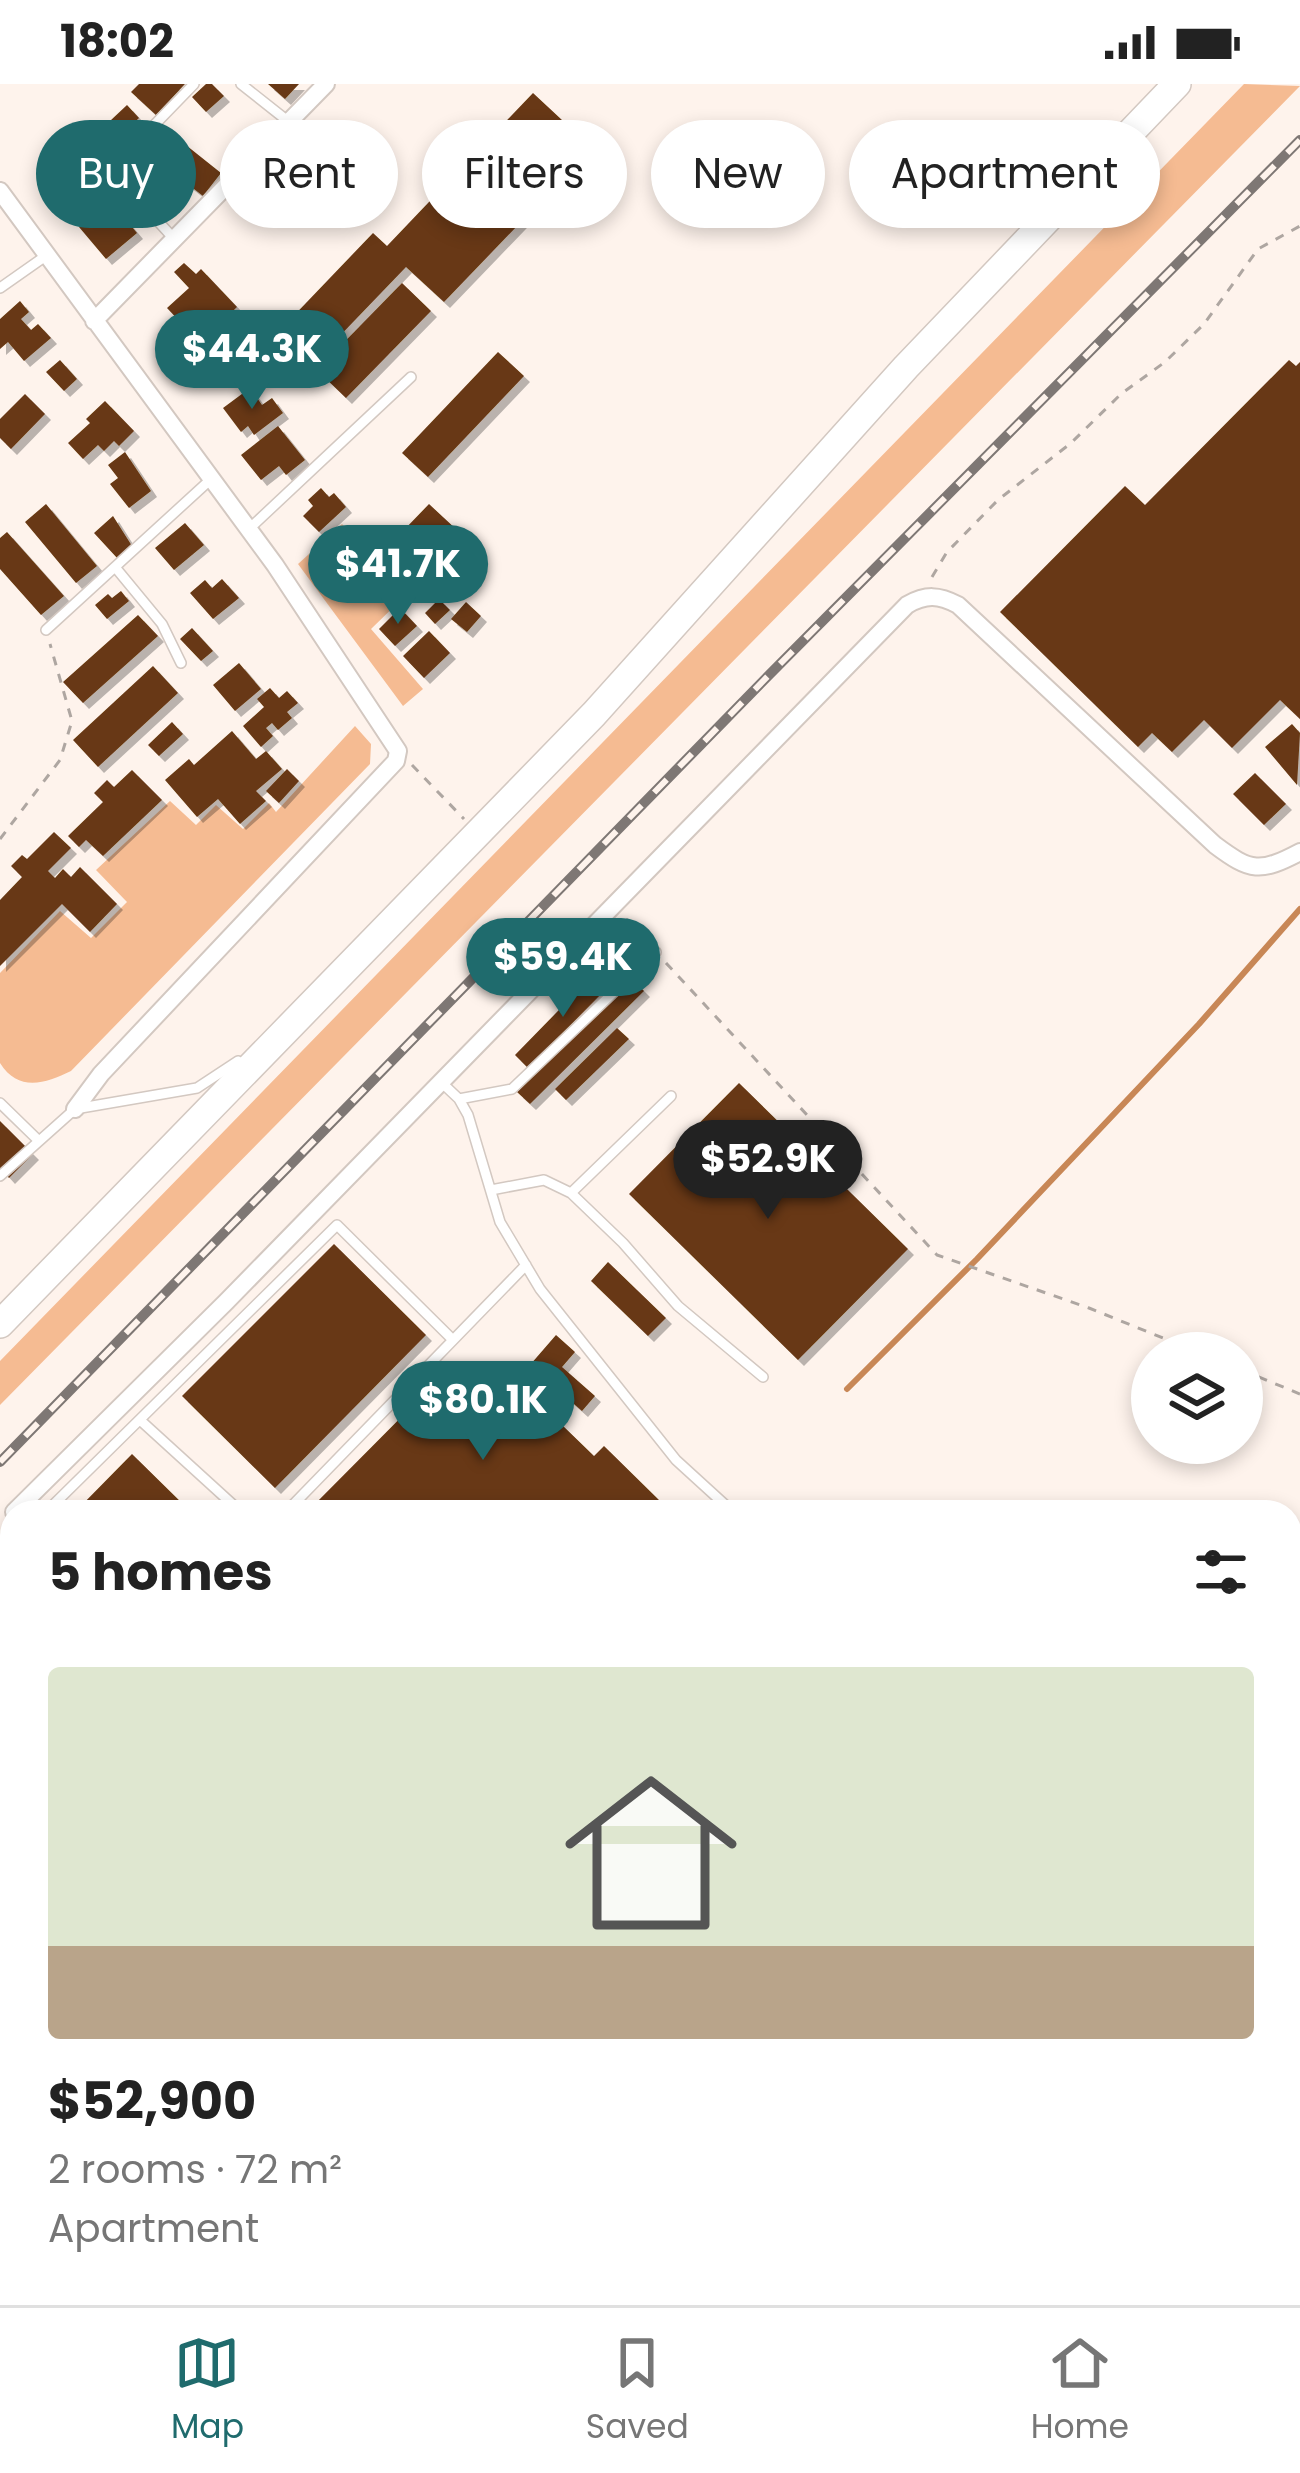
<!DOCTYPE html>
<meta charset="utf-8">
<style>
body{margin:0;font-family:Poppins,sans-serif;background:#f6f6f6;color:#222;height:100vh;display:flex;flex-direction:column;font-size:45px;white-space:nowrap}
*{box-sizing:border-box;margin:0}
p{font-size:39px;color:#767676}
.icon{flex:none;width:66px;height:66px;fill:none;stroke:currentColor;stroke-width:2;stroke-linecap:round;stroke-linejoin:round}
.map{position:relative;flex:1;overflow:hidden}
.details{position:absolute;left:0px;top:1416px;width:1302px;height:807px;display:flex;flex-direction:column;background:#fff;border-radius:36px 36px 0 0;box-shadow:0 6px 18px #0003}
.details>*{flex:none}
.top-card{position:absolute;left:36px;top:36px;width:1230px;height:108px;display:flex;gap:24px}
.buttons{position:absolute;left:1131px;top:1248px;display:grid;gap:24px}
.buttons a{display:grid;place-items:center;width:132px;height:132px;border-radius:50%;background:#fff;box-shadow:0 6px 18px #0003;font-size:60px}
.price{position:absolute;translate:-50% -102px;padding:0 27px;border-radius:42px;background:#1f6b6d;color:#fff;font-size:39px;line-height:78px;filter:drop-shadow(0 3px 6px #0008)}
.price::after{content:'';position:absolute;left:50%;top:72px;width:36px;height:27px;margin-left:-18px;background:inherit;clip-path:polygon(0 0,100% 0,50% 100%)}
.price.on{background:#222;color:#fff}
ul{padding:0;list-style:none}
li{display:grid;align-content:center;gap:24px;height:636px;padding:0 48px}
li+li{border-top:3px solid #e0e0e0}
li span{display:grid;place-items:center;height:372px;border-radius:12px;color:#555}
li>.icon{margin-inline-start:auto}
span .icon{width:216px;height:216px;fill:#fffc;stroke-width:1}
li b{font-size:51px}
h2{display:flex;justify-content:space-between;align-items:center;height:144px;padding:0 48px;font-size:51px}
.tag{padding:0 42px;border-radius:54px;background:#fff;box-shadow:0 6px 18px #0003;font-size:42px;line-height:108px}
.tag.on{background:#1f6b6d;color:#fff}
.status{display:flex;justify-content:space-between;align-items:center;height:84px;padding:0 60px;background:#fff;direction:ltr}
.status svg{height:33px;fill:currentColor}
.tabs{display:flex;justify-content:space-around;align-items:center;height:168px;border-top:3px solid #e0e0e0;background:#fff;font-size:33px;color:#767676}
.tabs a{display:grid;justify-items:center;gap:6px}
.tabs .on{color:#1f6b6d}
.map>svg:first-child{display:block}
.green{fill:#f5bb92}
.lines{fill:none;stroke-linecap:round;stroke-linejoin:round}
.stream{stroke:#c88756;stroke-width:6}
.building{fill:#673912;filter:url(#shadow)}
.lane-casing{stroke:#d3c8c1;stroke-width:12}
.street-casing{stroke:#d3c8c1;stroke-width:20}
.primary-casing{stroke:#d3c8c1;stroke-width:30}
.path{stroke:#aea6a1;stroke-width:3;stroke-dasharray:9 9;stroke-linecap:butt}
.lane{stroke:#fff;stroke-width:9}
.street{stroke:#fff;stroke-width:16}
.primary{stroke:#fff;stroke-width:27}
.rail-casing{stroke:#7e7774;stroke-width:10}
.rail{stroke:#fef3ec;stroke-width:6;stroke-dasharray:18;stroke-linecap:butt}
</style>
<div class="status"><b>18:02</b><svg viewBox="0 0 49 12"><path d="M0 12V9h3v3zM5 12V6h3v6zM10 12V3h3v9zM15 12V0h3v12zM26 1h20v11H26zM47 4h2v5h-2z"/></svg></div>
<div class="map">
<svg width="1300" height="2221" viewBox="0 0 1300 2221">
<defs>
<filter id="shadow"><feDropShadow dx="6" dy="6" stdDeviation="0" flood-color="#0004"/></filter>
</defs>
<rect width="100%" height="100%" fill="#fef3ec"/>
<path class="green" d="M1244,0L1300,2L0,1321V1277Z
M342,440L407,510L371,545L423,605L403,622L298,480Z
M355,642L371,660L370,680L71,987C45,1000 18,1008 0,979V889L60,827L91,854L127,818L96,786L170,717L196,741L216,721L243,745L269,719L276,728Z
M9,1600L12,1603V2177L0,2150V1609Z
M25,2211H166L171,2221H29Z"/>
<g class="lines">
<path class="stream" d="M847,1305L977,1175L1199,940L1300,825
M0,1963L12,1952
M0,2030L12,2063
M48,2211L50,2221"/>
</g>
<path class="building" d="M139,0H185L156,31L131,8Z
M206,0H212L224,12L206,28L192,13Z
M268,0H299L285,15Z
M533,9L592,64L444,218L406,183L306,287L279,261L289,249L283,243L373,149L387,162Z
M127,21L139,34L122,50L110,37Z
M162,42L221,89L203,112L143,65Z
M103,52L122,71L100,91L95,86L80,101L91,113L72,130L47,104Z
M149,73L171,103L160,112L137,82Z
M110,117L137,149L106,175L79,143Z
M184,179L196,190L201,185L237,223L213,246L197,230L184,242L167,224L189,204L174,188Z
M402,199L431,227L346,314L317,286Z
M20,217L29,228L21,235L31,246L38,240L51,254L24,277L8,258L0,265V235Z
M498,268L524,292L428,393L402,369Z
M60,276L77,295L64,307L46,288Z
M1289,276L1296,282L1300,278V635L1280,616L1232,664L1204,636L1172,668L1152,649L1138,663L1000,528L1125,402L1145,421Z
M250,304L262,321L272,314L283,329L254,351L248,342L241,348L223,324Z
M25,310L45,330L11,365L0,354V335Z
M105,317L134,347L119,362L114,357L104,367L98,361L83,375L68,359L90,339L86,335Z
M278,342L305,376L286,391L279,382L261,396L241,371Z
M125,368L151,407L129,424L110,400L118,394L108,381Z
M321,404L329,413L334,409L346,423L319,448L303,432L313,422L308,416Z
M46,420L97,482L76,499L25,438Z
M429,420L458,447L432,474L403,447Z
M113,432L132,462L118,475L94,449Z
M185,439L204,461L174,486L155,464Z
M7,448L64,512L41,531L0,485V454Z
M398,453L415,468L394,491L377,476Z
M222,495L239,514L213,535L190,509L205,496L212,504Z
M121,507L129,517L107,535L95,521L108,510L112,514Z
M439,515L450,526L435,540L425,529Z
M466,518L481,532L467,548L451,535Z
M400,524L417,542L395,562L379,545Z
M138,531L158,552L83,619L63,598Z
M192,544L213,567L201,577L180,555Z
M429,547L450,569L424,594L403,572Z
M239,579L261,605L235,627L213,601Z
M153,582L178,609L98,683L73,656Z
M270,604L279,614L287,607L298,619L287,628L292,634L278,646L272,639L266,644L273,652L261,663L243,642L264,623L257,615Z
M172,638L183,650L159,672L148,661Z
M1292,640L1300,649L1297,701L1265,663Z
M232,647L256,675L266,667L282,685L256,707L266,717L240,740L218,715L197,733L165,696L189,675L194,681Z
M287,685L299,697L279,719L266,707Z
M132,686L162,716L103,772L86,756L79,763L68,752L103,718L94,709L107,696L114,703Z
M1255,689L1286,720L1264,741L1233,710Z
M54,748L71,764L48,787L55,794L63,785L71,793L80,783L117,820L90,848L62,820L0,882V816L22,793L11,782L22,771L27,775Z
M596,888L610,901L528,984L515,971Z
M632,895L644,907L530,1020L517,1008Z
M617,944L629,955L566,1016L555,1005Z
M739,999L908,1165L798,1276L629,1110Z
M0,1037L33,1070L9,1094L0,1084Z
M334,1160L426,1251L275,1404L182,1312Z
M608,1178L666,1234L648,1252L591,1197Z
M556,1251L575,1268L562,1283L595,1312L582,1327L530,1281Z
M455,1279L509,1333L531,1311L594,1372L604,1362L663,1420L655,1428H307Z
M132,1370L191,1428H75Z"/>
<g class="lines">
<g class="lane-casing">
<path id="lane" d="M241,0L289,38
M255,74L305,118
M174,155C154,131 114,99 131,65L194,0
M0,204L47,171
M249,445L411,293
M115,483L162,540L181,579
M46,546L210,396
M441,998L459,1015L468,1031L500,1138L540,1205L676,1376L733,1428
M459,1015L512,1005L656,868
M0,1019L39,1057
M0,1092L75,1025L197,1004L238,977
M491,1106L544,1096L571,1109L623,1159L678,1222L763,1293
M571,1109L671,1012
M140,1336L241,1428
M46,1428L337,1141L453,1256
M286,1428L526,1181
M0,1474L12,1462
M0,1577L12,1568"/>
</g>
<g class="street-casing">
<path id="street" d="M0,107L275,481L398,667L396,677L101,990L75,1025
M94,237L326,0
M14,1428L226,1218L907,521C926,510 939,511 958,521L1215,761C1251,788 1260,789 1300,768"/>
</g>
<g class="primary-casing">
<path id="primary" d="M0,1240L594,630L906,283L1177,0"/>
</g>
<path class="path" d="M932,493L947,468L998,416L1071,359L1121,310L1165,278L1204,240L1258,165L1300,142
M412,681L464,735
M0,755L60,676L72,637L50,560
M626,835L648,859
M666,879L937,1171L1089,1224L1200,1269
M1242,1286L1300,1310
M0,2108L12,2144
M1290,2208L1300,2187
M34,2211L38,2221
M1283,2221L1288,2211"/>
<use href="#lane" class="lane"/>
<use href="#street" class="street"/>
<use href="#primary" class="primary"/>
<g class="rail-casing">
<path id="rail" d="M0,1378L768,592L1300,56"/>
</g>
<use href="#rail" class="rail"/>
</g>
</svg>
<div class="buttons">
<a><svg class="icon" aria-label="layers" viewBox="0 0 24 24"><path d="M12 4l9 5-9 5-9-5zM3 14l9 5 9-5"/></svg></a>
</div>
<b class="price" style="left:252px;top:328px">$44.3K</b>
<b class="price" style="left:398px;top:543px">$41.7K</b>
<b class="price" style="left:563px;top:936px">$59.4K</b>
<b class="price on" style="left:768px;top:1138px">$52.9K</b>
<b class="price" style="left:483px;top:1379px">$80.1K</b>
<div class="top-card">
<a class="tag on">Buy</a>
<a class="tag">Rent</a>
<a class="tag">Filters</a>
<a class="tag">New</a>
<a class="tag">Apartment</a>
</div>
<section class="details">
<h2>5 homes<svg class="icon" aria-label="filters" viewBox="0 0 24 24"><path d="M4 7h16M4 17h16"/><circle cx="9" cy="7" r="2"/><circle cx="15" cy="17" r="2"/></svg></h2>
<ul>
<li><span style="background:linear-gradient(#dfe7d0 75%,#b9a48a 0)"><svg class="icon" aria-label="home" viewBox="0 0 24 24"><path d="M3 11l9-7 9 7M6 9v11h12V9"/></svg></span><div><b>$52,900</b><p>2 rooms · 72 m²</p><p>Apartment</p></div></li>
</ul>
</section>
</div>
<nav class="tabs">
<a class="on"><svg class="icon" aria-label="map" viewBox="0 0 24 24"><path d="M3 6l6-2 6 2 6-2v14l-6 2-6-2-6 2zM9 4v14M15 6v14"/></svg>Map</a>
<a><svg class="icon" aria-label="saved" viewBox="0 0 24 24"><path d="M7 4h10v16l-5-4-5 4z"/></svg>Saved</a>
<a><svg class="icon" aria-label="home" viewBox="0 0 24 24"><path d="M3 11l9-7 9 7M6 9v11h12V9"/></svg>Home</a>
</nav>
